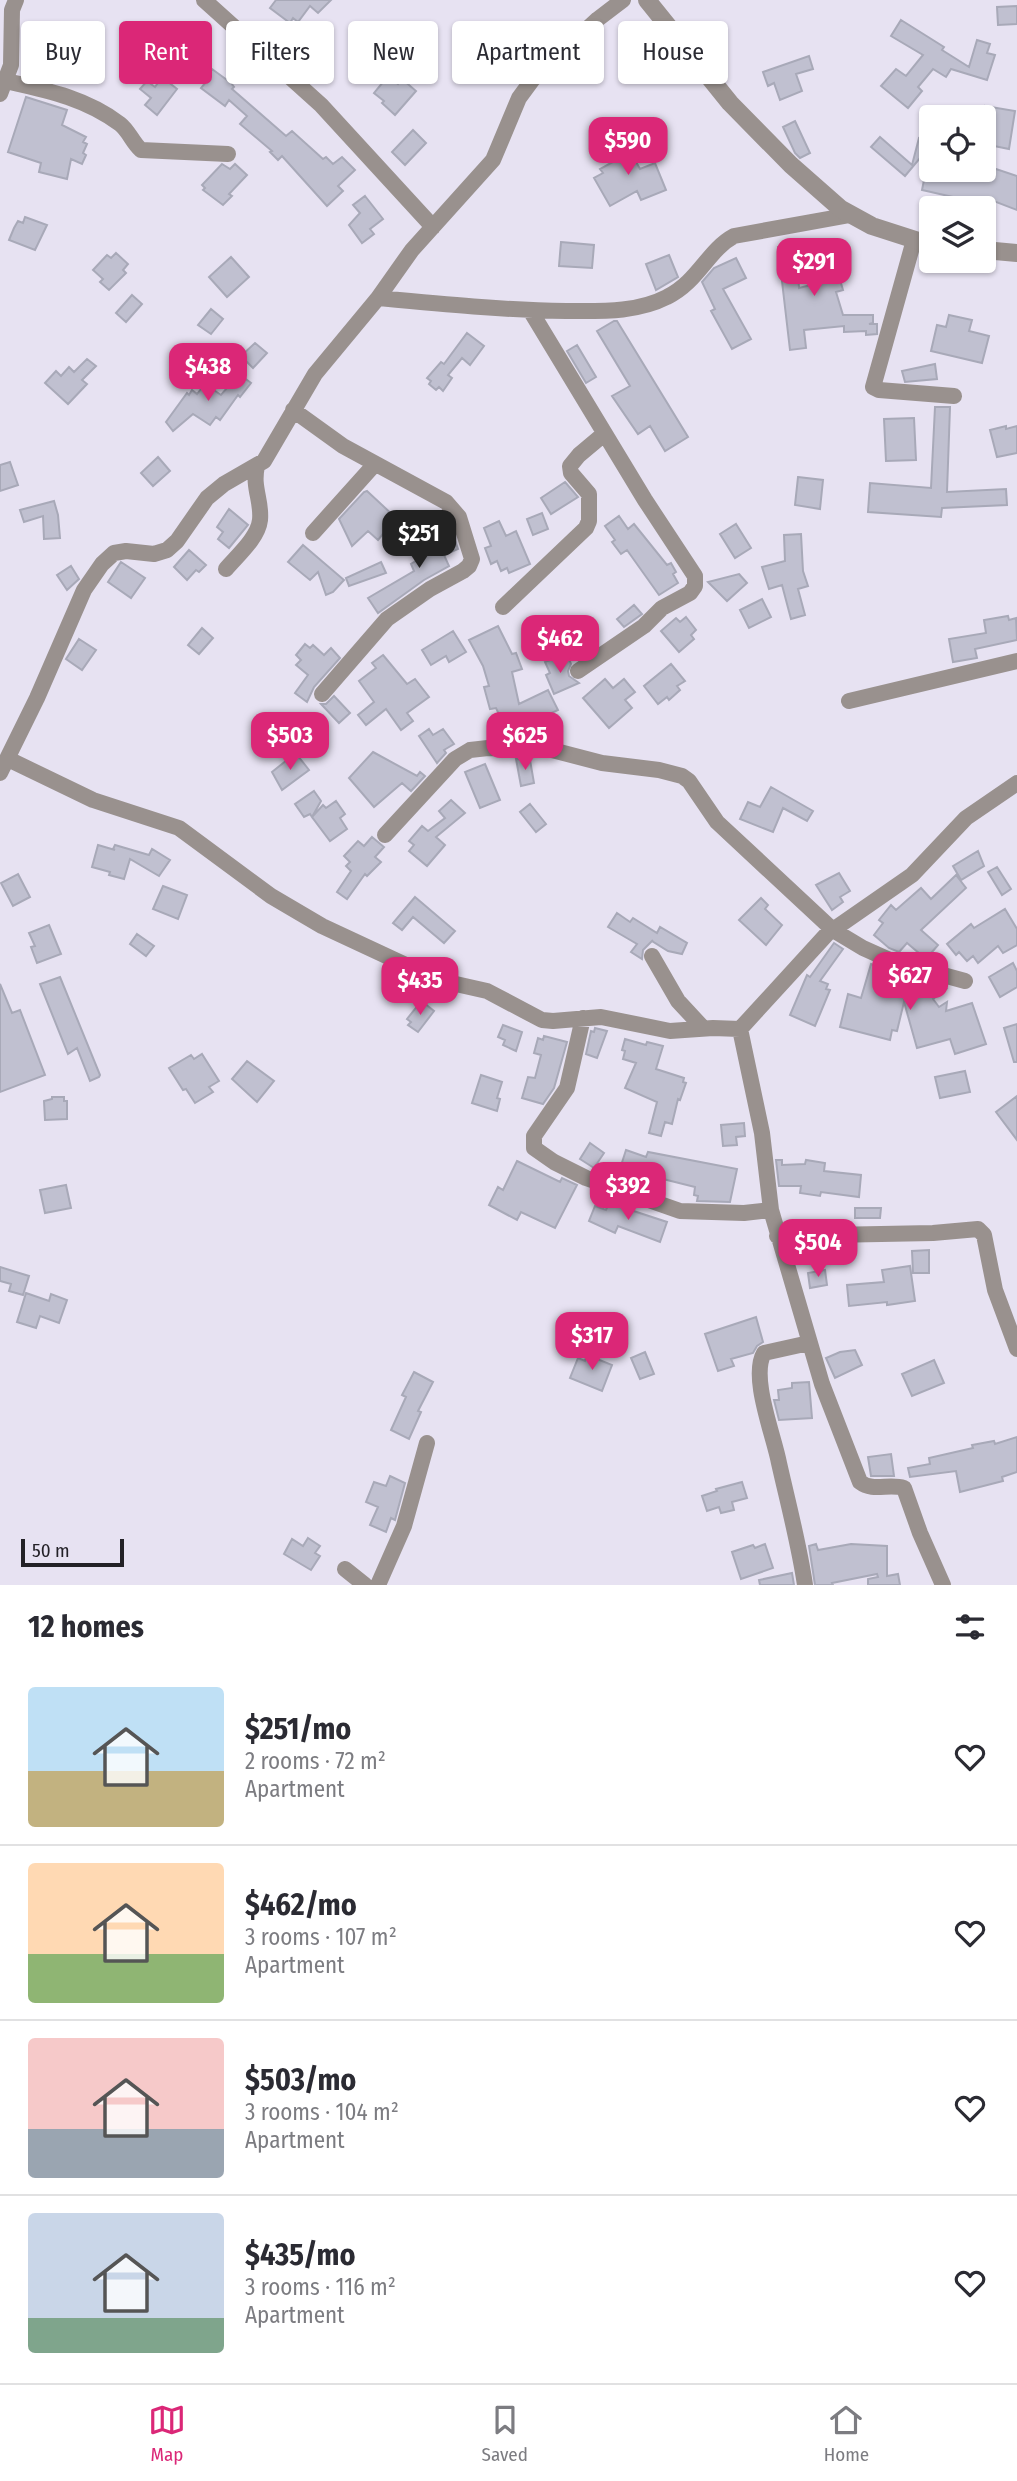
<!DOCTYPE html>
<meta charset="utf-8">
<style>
body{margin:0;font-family:"Fira Sans Condensed",sans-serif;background:#f7f7f7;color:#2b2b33;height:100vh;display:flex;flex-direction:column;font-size:26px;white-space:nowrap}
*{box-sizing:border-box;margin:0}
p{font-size:23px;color:#7c7c81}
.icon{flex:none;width:38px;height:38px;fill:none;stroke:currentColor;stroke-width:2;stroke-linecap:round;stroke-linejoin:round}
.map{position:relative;height:1585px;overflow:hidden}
.drawer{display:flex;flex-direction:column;background:#fff;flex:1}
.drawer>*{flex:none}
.banner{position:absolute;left:21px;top:21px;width:976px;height:63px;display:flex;gap:14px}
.tools{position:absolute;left:919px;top:105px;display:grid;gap:14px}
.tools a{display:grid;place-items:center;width:77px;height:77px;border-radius:7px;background:#fff;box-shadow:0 2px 5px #0004;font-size:35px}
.scale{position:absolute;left:21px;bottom:18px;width:103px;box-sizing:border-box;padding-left:7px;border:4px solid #232127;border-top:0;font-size:19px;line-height:24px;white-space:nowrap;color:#232127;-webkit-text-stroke:5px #e7e2f2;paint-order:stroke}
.price{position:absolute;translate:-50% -60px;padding:0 16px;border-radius:14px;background:#db2777;color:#fff;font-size:23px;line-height:46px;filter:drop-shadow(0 2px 4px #0008)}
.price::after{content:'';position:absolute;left:50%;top:42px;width:21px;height:16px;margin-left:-10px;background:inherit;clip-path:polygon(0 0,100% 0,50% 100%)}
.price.active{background:#222;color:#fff}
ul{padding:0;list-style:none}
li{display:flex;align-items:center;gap:21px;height:175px;padding:0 28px}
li+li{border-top:2px solid #e1e1e2}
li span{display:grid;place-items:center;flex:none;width:196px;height:140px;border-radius:7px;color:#555}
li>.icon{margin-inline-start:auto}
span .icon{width:84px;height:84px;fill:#fffc;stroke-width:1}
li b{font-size:30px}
h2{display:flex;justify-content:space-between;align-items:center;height:84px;padding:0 28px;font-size:30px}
.tag{padding:0 24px;border-radius:7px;background:#fff;box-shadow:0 2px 5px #0004;font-size:24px;line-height:63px}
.tag.active{background:#db2777;color:#fff}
.tab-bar{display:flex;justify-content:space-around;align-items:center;height:98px;border-top:2px solid #e1e1e2;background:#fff;font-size:19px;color:#7c7c81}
.tab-bar a{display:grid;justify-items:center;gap:4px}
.tab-bar .active{color:#db2777}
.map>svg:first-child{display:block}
.building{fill:#c0c0d0;stroke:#a8a9b8;stroke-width:2}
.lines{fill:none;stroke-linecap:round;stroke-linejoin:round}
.minor{stroke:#99918e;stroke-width:16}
.tertiary{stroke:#99918e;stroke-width:18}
</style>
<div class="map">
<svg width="1017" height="1585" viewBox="0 0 1017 1585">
<rect width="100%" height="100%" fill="#e7e2f2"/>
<path class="building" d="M276,0H331L318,13L310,6L298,22L293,18L290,23L270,8Z
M1017,6V24L998,25L997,7Z
M901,20L944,47L942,50L969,67L977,40L990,44L987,53L995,55L987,80L951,69L946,77L933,69L918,87L922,91L908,108L881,86L896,69L906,76L923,55L891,36Z
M319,32L332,44L321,57L307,46Z
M184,33L199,46L178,72L162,58Z
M809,56L813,69L796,74L802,91L780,100L774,83L768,86L763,72Z
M212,69L231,83L234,87L232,89L286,136L292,131L323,159L326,157L333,164L342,157L355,170L338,186L343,191L327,206L282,156L278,160L270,152L272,151L240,124L247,116L229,100L225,106L201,88L206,82L202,80Z
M388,76L398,84L402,79L416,91L395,115L382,103L384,101L374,93Z
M162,77L177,89L157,115L145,105L151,98L140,89L147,81L155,87Z
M26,97L67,110L62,125L86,137L83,142L87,144L83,153L86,155L82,164L71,159L67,179L39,172L41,163L8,152Z
M985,106L1015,111L1009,149L984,144Z
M795,121L810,153L800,158L795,153L783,127Z
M413,130L426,143L405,165L392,152Z
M621,135L640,169L655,163L666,190L641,200L637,191L610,206L594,178L603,173L600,169L620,158L610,141Z
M880,137L912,165L919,138L931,141V145L905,176L871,147Z
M222,164L230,169L235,164L247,175L229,194L232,196L223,205L203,190L205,188L202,185Z
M984,165L1017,176V210L986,198L983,207L953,197L922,190L926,170H984Z
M365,196L383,219L370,229L374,234L362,243L349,225L360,213L353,205Z
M25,217L47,225L35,250L9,240L14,228L18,221L23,223Z
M824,241L825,259L797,261L799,288L827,281L826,276L838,273L843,290L836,292L843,315H873V323L869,324H877V334L866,335V331L844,332V326L804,330L806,348L790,350L778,247Z
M561,242L594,245L592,268L559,266Z
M116,253L128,264L123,270L126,273L109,290L100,282L103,279L93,270L107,255L111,258Z
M669,255L678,277L656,290L646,264Z
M231,257L249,277L227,297L209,277Z
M736,258L746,278L723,289L751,339L732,349L711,311L715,309L702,282L714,268Z
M132,295L142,304L126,322L116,313Z
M211,309L223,319L211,334L198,325Z
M949,315L972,320L969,331L989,336L982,363L931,351L937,325L946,327Z
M614,321H617L688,437L665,451L650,426L638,434L612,396L630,386L597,331Z
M467,333L484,346L470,365L462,358L448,375L452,378L443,391L439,387L436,390L429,384L431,381L427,378L441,362L444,364Z
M255,343L267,353L253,368L241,356Z
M577,345L596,377L586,383L567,351Z
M87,359L96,366L82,380L87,384L68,404L45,383L56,371L61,376L69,367L74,372Z
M935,364L937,379L905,382L902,371Z
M239,374L251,383L240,397L238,395L220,420L216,417L210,425L193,414L173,431L166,422L187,393L189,395L192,390L197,394L205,384L221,395Z
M935,407H950L947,492L1006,489L1007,505L942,508L941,517L868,512L870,483L931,488Z
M914,418L916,460L886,461L884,419Z
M1006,426V429L1017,426V453L997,457L990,430Z
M158,457L170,471L153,486L141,473Z
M10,462L18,485L0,491V465Z
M798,477L823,480L820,509L795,505Z
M565,482L578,497L551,514L541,498Z
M367,491L396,518L378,540L368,531L352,546L339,519L364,492Z
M54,501L58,515L60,538L44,539L43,516L24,522L20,510Z
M229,509L248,525L229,548L218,539L223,532L217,527Z
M542,513L548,529L533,535L527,519Z
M619,516L628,529L634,524L667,565L671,563L676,572L673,574L678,583L659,595L627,550L621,554L612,542L615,540L605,526Z
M448,521L458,549L444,555L449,566L424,580L378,613L368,598L414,571L411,564L419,559L418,556L442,544L435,526Z
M499,521L506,536L516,531L530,564L509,573L507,568L501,571L497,561L491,564L485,548L491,546L484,528Z
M736,524L751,548L735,558L720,534Z
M801,534L803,571L808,586L798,589L805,615L791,619L782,585L769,589L762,567L785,561L784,535Z
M303,545L344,580L333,592L326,595L318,572L310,580L288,562Z
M189,550L206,565L199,572L196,570L187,580L174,567Z
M121,562L145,578L131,598L108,582Z
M381,562L386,573L349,586L346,578Z
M71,566L79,579L67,590L57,575Z
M739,574L747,583L727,601L708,582Z
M762,599L771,617L749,628L740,610Z
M634,605L642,614L624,627L617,619Z
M1008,616L1009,620L1016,618L1017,640L975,649L977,658L953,662L949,639L986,633L984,620Z
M686,617L696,630L691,635L694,639L679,652L661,631L676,618L680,622Z
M498,626L512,654L516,653L522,669L512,672L519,704L548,690L558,710L508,733L496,708L490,709L484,687L489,686L483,666L469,640Z
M202,628L213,638L199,654L188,645Z
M453,631L466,652L449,662L446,656L431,665L422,650Z
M79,639L96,650L82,670L66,659Z
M305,644L310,648L313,645L324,655L331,648L340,658L314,687L307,702L295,693L308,675L296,665L301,660L296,655Z
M383,655L407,684L415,679L429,697L407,713L413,721L401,730L386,709L366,725L358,715L374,702L359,681L376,668L372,663Z
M557,657L559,663L569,659L571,664L568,671L569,676L579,683L554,694L546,675L550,673L545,662Z
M671,664L685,681L677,686L680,690L669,700L667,697L658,704L644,686Z
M605,679L613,688L624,679L635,692L625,700L632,708L609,728L583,698Z
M334,696L350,713L339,723L321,704H326Z
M429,729L433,735L443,729L454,744L444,750L446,753L437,763L419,736Z
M373,752L417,776L420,772L425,776L411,791L402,783L374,807L349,778Z
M298,756L309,770L282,790L272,772L287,760L289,762Z
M516,759L530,760L534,783L521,786Z
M485,764L500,800L480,808L465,772Z
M771,787L813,811L807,821L783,808L773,832L740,819L748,802L760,807Z
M314,791L321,801L312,817L310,814L304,817L295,804Z
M451,800L465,813L436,837L445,845L427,866L409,851L414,845L409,841L422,826L428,831L445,818L439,811Z
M336,801L345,814L340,818L347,829L330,841L312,817L323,805L326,808Z
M530,804L546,824L536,832L520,812Z
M372,837L384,847L375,857L381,862L367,876L365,874L347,899L337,892L351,871L346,866L350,862L344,856L358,841L364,846Z
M98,845L115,850L113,849L115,845L149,855L152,849L170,860L159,876L130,859L124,879L109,875L110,872L92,867Z
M978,851L984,866L961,880L953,866Z
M997,867L1011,889L1002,895L988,872Z
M839,873L850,891L840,897L843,902L832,910L816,885Z
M18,874L30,897L13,906L1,883Z
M956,875L966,888L921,930L938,945L926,959L907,943L899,952L889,948L874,935L883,923L879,920L891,905L896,910L921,888L931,899Z
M163,886L187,895L178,919L153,909Z
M415,897L455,931L444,943L413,917L402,930L393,923Z
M761,898L768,905L765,909L782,925L766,945L739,920Z
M1005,909L1017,929V945L1003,953L998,946L978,963L973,956L967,961L959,952L956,955L947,944L971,924L974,928Z
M617,913L630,922L633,918L657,933L660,927L687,943L682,954L668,951L652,941L653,940L643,950L642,959L631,952L637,944L608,927Z
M49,925L61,954L37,963L31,947L35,946L29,933Z
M137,934L154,946L146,956L130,944Z
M834,943L843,949L820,981L828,984L826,989L830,990L815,1026L790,1015L807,975L810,977Z
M1013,963L1017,971V987L1000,997L989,977Z
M871,964L912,977L910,983L946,989L933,999L939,1007L947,1002L946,1011L972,1003L986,1044L955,1054L950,1039L917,1048L904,1002L897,1031L892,1030L890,1040L840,1027L848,994L861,998Z
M60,977L100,1075L99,1077L90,1081L77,1048L68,1054L40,984Z
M0,984L12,1013L20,1010L45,1075L0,1092Z
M424,1003L434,1011L418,1032L408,1025L411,1022L407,1019L419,1004L421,1005Z
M1017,1024V1062H1014L1004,1028Z
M503,1025L522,1032L516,1051L503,1045L505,1040L498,1037Z
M595,1028L607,1031L597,1058L586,1054L591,1031L594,1032Z
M544,1036L567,1042L554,1088L543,1104L522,1098L528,1077L535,1078L541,1055L534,1053L538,1038L543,1040Z
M625,1039L646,1045L647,1042L663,1046L656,1069L684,1078L683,1082L686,1083L680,1100L678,1099L672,1124L665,1122L661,1136L649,1133L657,1102L625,1088L636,1063L623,1059L625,1051L622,1050Z
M202,1054L219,1081L209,1087L213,1092L195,1103L186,1089L183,1090L169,1068L191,1055L194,1059Z
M247,1061L274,1081L257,1102L232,1079Z
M965,1071L970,1092L940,1098L935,1077Z
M481,1075L502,1082L497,1098L500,1099L497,1111L472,1103Z
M1017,1096V1140L996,1112Z
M52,1097H64V1101H67V1119L45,1120L44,1101L52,1099Z
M744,1123L745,1136L736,1137L737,1145L723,1146L721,1125Z
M590,1143L604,1153L594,1168L580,1159Z
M626,1150L646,1157L648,1152L737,1169L730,1202L697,1201L698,1196L694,1195L695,1187L663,1179L659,1192L617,1178Z
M776,1160H782V1165L805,1164L806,1160L825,1163L824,1171L861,1175L859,1197L821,1192L820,1196L800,1193L801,1186H779Z
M517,1161L560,1182L562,1178L577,1185L555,1228L521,1212L517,1220L489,1205L498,1187L503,1190Z
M66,1185L71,1208L45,1213L40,1190Z
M609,1203L667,1222L660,1242L618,1226L615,1233L589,1221L595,1206L606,1210Z
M855,1208H881L880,1218H855Z
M929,1250V1273H913L912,1251Z
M910,1266L915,1301L887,1305V1302L849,1306L847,1285L884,1282L882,1270Z
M0,1267L29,1276L23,1295L9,1291L11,1284L0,1281Z
M825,1270L827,1285L810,1288L808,1273Z
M26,1293L49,1301L51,1294L67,1300L59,1323L40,1316L36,1328L17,1322Z
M756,1317L763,1342L757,1346L753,1353L731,1359L734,1366L718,1371L705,1334Z
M855,1350L862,1365L835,1378L826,1358L840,1352Z
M645,1352L654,1374L640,1379L631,1358Z
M587,1355L612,1365L602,1391L570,1378L578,1358L585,1361Z
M934,1360L944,1383L912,1396L902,1374Z
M414,1372L433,1382L418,1411L421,1412L409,1439L391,1430L406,1397L402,1395Z
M809,1382L812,1418L779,1420L774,1400H779L778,1390L792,1388V1383Z
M1017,1437V1472L1002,1477L1003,1481L960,1492L956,1471L910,1477L908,1468L930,1464L929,1458L973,1448L972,1445L994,1441L995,1444Z
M891,1454L894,1476H871L868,1457Z
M390,1476L405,1483L395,1520L391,1518L386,1532L370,1525L378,1507L366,1502L374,1482L386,1486Z
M742,1482L747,1498L732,1502L734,1510L721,1513L719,1507L707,1511L702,1496L717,1491L716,1489Z
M308,1538L320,1546L315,1553L320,1556L311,1570L284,1554L292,1539L303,1546Z
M765,1544L773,1568L741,1579L732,1552L753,1545L755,1548Z
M816,1544L818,1550L851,1544L887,1546V1576L898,1574L900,1585H868V1579L878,1577L877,1574L832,1583L833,1585H815L809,1546Z
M792,1573L794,1585H760L759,1580Z"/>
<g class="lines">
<path class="minor" d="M204,0L321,105L433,227
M6,81C46,90 86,98 120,124C129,131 132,142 141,150L228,154
M0,94L11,65L12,10L16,0
M914,240L873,387L879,390L954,396
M378,298C441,304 503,310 566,311C600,311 636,313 667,297C698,282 708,250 734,236L850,215
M530,310L645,500L695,576V586L690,593L662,608L644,626L578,671
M293,410L343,446L446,502L459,517L472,559L469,566L463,571L430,589L387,619L322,694
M313,533L374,465
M226,569C237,556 258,538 260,520C262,500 252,488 257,466
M503,607L586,528L589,521V494L571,473L570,466L579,455L604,434
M849,701L1017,661
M8,759L93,800L179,828L271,896L322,926L425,974L447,982L487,991L542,1020L553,1021L601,1017L670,1031L713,1028L740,1029L827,934L912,875L966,818L1017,783
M0,773L37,698L84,590L102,564L114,553L126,551L154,554L167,550L177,541L207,498L224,484L264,461L315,374L378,298L412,250L493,160L519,98L533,79L598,19L623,0
M385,835L455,759L470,750L488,748L552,750L602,763L659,770L682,776L689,781L717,822L833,930L863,948L892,961L965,981
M652,956L678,1001L704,1029
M583,1018L567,1088L534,1136V1148L554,1162L586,1178L680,1211L744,1213L771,1210L822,1384L860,1482C873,1492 889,1483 904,1488L920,1533L943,1585
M740,1029L762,1133L771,1210
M777,1236L933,1233L978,1229L984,1235L995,1290L1017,1349
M345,1569L365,1585
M378,1585L404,1526L427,1443
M805,1585C799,1544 788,1503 779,1463C774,1436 750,1377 764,1353L809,1343"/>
<path class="tertiary" d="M647,0L730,103L791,165L841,209L872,226L931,245
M984,250L1017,253"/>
</g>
</svg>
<div class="tools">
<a><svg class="icon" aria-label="locate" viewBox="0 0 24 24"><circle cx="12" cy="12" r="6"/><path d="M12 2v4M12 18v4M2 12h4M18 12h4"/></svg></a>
<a><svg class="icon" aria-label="layers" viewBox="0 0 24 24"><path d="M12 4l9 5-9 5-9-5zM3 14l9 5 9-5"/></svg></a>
</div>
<div class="scale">50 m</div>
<b class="price" style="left:628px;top:177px">$590</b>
<b class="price" style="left:814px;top:298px">$291</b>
<b class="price" style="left:208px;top:403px">$438</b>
<b class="price active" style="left:419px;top:570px">$251</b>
<b class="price" style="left:560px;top:675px">$462</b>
<b class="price" style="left:290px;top:772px">$503</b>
<b class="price" style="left:525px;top:772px">$625</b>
<b class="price" style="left:910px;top:1012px">$627</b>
<b class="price" style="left:420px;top:1017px">$435</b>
<b class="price" style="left:628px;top:1222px">$392</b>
<b class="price" style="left:818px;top:1279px">$504</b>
<b class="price" style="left:592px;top:1372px">$317</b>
<div class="banner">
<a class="tag">Buy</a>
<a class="tag active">Rent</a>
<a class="tag">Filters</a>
<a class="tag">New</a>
<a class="tag">Apartment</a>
<a class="tag">House</a>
</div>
</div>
<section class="drawer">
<h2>12 homes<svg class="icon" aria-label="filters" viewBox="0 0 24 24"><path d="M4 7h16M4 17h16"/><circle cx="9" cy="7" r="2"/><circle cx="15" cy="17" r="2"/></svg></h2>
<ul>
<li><span style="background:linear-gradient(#bfe0f5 60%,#c2b280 0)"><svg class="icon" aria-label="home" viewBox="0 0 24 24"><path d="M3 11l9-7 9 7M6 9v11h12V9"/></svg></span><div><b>$251/mo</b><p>2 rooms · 72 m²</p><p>Apartment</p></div><svg class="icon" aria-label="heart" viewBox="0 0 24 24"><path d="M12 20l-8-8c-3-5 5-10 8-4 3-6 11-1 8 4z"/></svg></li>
<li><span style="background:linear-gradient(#ffd9b3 65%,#8fb573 0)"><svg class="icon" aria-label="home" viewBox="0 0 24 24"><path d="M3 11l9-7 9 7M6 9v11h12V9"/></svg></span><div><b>$462/mo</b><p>3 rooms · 107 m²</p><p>Apartment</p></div><svg class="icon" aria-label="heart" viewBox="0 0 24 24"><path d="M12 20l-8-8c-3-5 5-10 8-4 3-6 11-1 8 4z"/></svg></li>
<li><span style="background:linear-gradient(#f6c9c9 65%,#9aa5b1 0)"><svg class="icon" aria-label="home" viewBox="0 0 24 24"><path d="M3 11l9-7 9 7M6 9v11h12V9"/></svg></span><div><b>$503/mo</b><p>3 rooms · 104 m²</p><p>Apartment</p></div><svg class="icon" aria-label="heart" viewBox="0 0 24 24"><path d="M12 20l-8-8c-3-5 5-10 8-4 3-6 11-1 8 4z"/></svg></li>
<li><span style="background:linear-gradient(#c9d6e8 75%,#7fa58c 0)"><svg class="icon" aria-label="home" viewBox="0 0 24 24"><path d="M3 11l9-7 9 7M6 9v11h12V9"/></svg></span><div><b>$435/mo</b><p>3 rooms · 116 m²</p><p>Apartment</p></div><svg class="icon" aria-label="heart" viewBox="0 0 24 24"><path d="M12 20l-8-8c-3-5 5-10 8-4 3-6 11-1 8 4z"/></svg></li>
</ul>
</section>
<nav class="tab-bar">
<a class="active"><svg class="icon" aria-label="map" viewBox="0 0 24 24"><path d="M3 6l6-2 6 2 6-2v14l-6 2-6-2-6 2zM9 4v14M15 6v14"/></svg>Map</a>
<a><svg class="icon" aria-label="saved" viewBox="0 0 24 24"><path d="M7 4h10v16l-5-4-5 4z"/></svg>Saved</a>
<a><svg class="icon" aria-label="home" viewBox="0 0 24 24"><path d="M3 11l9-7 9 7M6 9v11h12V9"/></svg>Home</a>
</nav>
